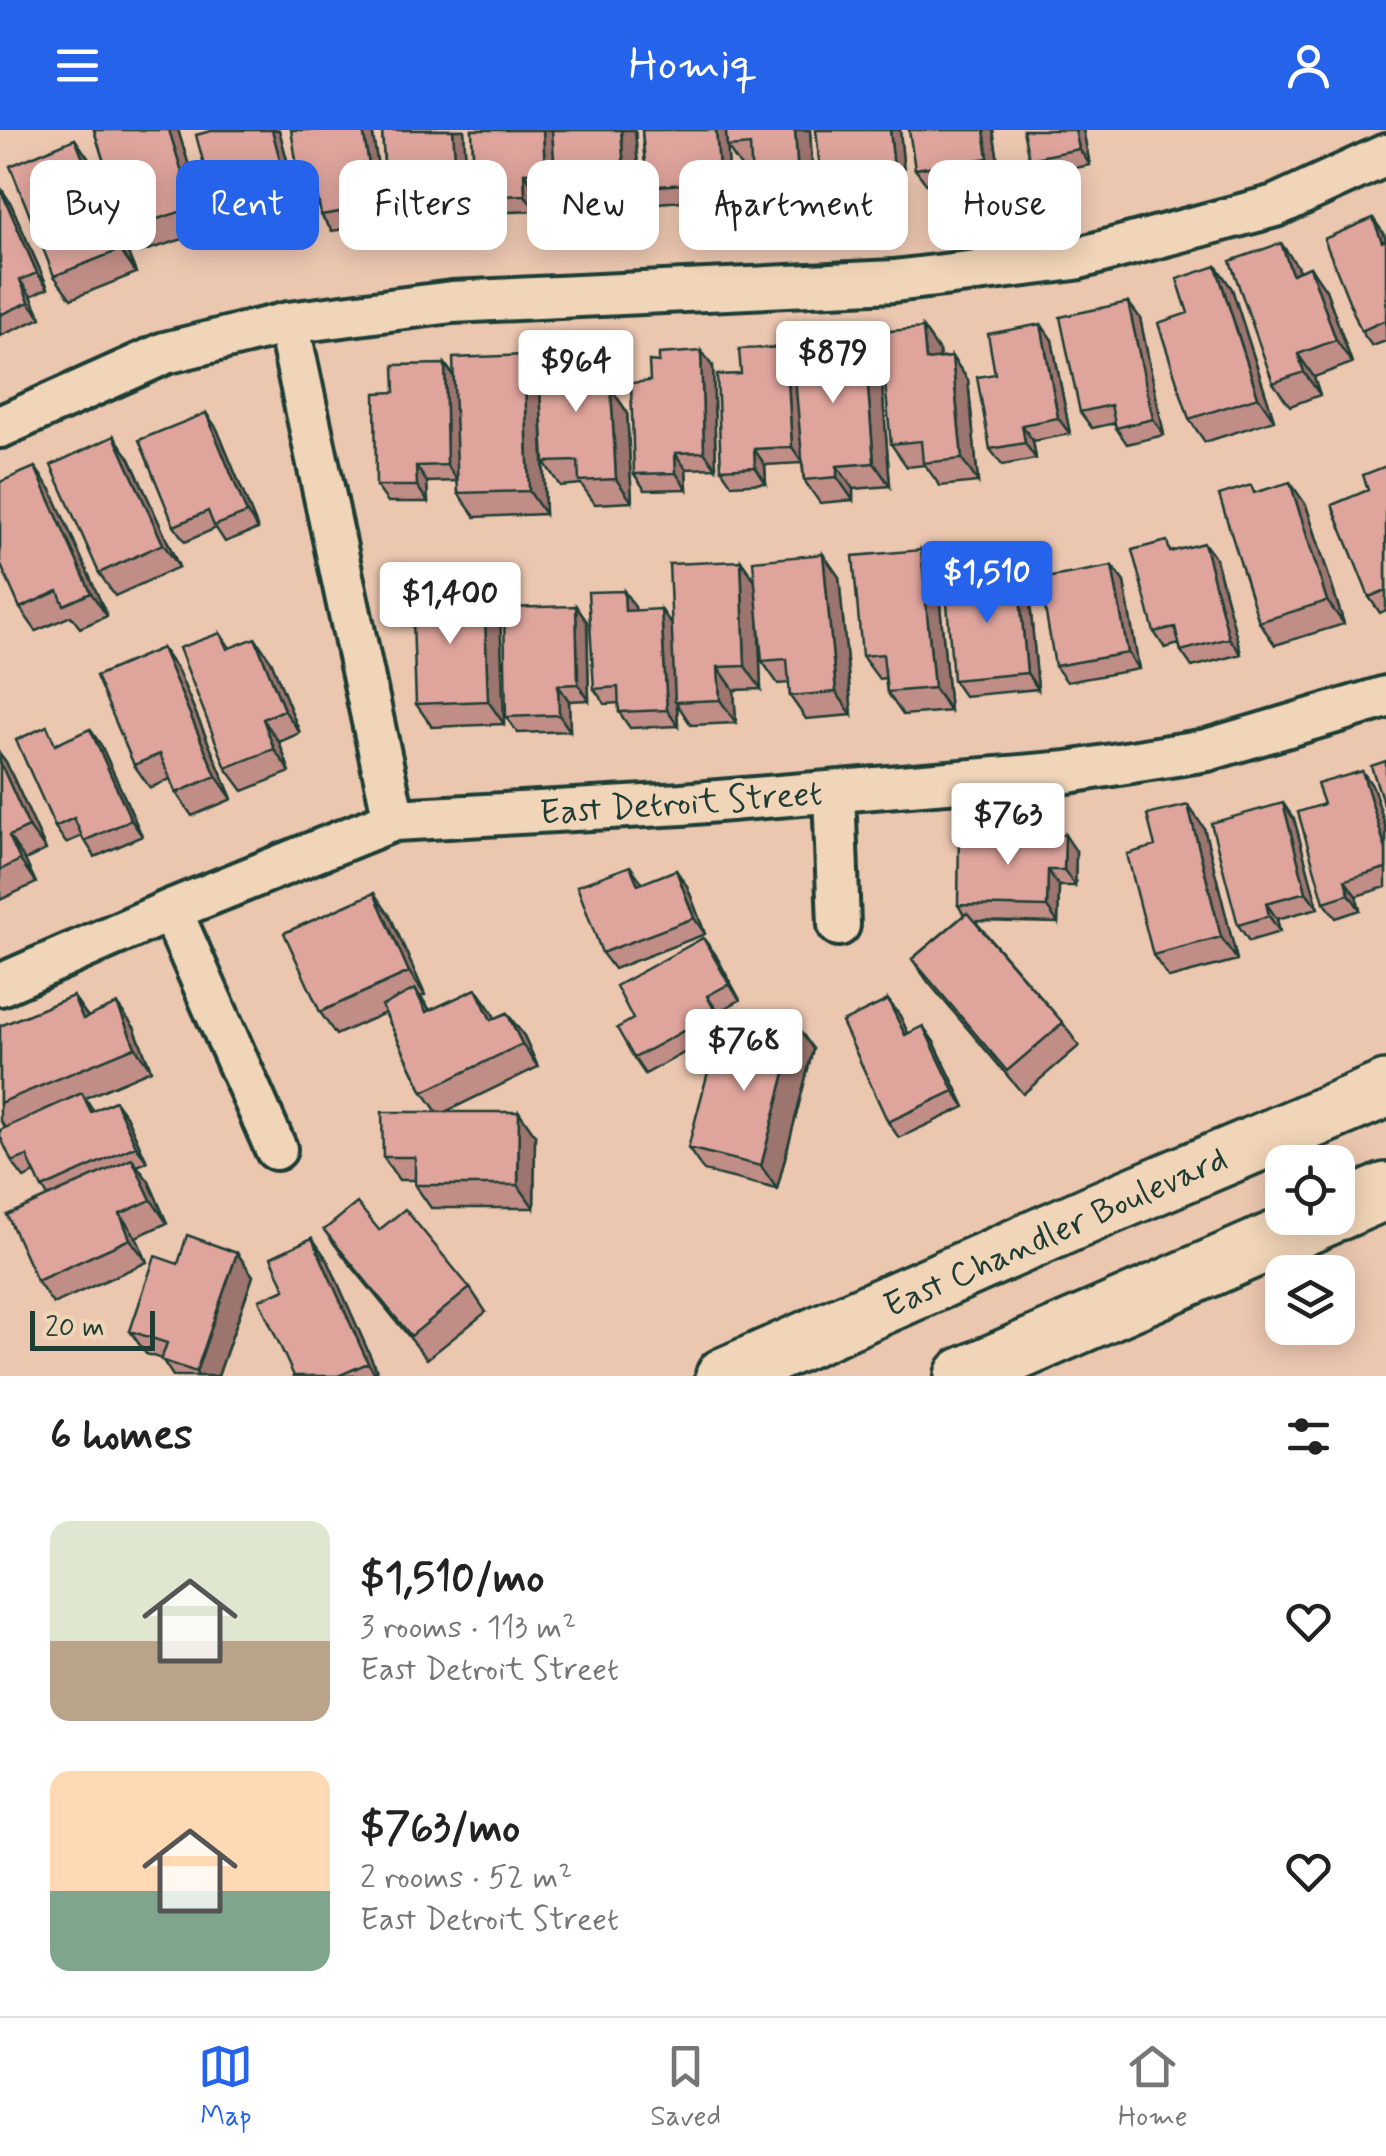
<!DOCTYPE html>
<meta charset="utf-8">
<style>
body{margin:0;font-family:Mynerve,sans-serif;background:#f2f2f2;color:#222;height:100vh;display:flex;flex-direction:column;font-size:38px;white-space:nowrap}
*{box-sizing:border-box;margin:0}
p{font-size:32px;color:#767676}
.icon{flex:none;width:55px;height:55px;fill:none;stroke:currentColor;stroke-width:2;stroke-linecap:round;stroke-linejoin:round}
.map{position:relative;height:1246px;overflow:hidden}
.side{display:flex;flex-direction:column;background:#fff;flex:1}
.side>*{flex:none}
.guide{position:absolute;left:30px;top:30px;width:1328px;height:90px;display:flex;gap:20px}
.tools{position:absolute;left:1265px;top:1015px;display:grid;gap:20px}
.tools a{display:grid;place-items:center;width:90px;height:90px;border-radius:20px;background:#fff;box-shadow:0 5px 25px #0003;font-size:50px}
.scale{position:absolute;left:30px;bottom:25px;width:125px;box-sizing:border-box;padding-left:10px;border:5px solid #1f3d34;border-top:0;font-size:28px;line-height:35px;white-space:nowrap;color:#1f3d34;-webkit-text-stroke:8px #f1d5b8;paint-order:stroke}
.price{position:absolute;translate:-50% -85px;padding:0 22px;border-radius:10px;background:#fff;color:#222;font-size:32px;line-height:65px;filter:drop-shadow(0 2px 5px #0008)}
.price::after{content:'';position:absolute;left:50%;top:60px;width:30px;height:22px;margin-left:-15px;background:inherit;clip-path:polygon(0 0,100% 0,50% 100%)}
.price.on{background:#2563eb;color:#fff}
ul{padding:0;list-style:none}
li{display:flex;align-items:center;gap:30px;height:250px;padding:0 50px}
li span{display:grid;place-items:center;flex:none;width:280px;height:200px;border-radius:20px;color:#555}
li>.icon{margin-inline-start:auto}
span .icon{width:120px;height:120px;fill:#fffc;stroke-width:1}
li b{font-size:42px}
h2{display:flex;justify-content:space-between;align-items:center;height:120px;padding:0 50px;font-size:42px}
.chip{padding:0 35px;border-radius:20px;background:#fff;box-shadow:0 5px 25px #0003;font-size:35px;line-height:90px}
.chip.on{background:#2563eb;color:#fff}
header{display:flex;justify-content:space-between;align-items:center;height:130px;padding:0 50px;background:#2563eb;color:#fff;font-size:45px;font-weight:600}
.dock{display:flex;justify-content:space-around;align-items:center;height:140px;border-top:2px solid #e0e0e0;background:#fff;font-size:28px;color:#767676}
.dock a{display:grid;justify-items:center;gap:5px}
.dock .on{color:#2563eb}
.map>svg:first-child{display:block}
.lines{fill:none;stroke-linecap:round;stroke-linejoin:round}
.minor-casing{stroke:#1f3d34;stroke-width:48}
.secondary-casing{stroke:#1f3d34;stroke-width:62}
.minor{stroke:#f1d5b8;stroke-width:40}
.secondary{stroke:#f1d5b8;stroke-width:55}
.wall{fill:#c08e87;stroke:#1f3d34;stroke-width:2.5}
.shaded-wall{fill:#9c746e;stroke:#1f3d34;stroke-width:2.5}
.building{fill:#dfa59d;stroke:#1f3d34;stroke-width:2.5}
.labels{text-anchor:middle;stroke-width:9;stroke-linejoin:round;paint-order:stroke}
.street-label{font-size:35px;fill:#1f3d34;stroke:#f1d5b8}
</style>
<header><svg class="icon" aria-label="menu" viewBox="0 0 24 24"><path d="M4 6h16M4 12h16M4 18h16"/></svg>Homiq<svg class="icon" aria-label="person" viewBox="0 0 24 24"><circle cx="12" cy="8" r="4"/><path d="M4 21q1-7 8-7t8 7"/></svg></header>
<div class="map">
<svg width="1386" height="1246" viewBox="0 0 1386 1246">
<rect width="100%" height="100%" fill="#ecc7b0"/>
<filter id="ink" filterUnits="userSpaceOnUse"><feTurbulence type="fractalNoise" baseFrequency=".01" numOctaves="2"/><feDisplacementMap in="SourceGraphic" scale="20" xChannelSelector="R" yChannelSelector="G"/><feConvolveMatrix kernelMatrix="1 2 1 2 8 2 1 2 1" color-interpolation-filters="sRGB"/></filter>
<g filter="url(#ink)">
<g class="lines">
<g class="minor-casing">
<path id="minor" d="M288,193L394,690
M0,297L165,223L288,193L452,172L894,151L1075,129L1275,76L1386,25
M834,662L839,795
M171,780L276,1019
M0,855L171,780L394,690L682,674L1068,642L1207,620L1386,567"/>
</g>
<g class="secondary-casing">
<path id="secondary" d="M1338,1082L1386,1061
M724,1246L1102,1079L1386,959
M963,1246L1325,1088"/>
</g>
<use href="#minor" class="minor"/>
<use href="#secondary" class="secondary"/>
</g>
<path class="wall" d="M94,0H178L209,101L141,122L125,99Z
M215,0H279L303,91L231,110L220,94Z
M372,0L387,92L332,101L321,85L319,75L312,76L301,60Z
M382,0H464L467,60L448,61L450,90L398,94L387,78Z
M472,0H635L641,77L572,82L556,58L536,59V81L486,83L475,67Z
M642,0H810L814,72L769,75L752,52V39L743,40L727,17L731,67L658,73L647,57Z
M816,0H900L905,55L832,63L821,47Z
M993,0L1000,44L927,55L915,39Z
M1083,0L1090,35L1040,45L1029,29Z
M91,32L136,143L71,169L54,146Z
M0,57L10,72L48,158L31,166L41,188L0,206Z
M1384,104L1386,110V211L1372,216L1361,201Z
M1216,136L1232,159L1274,290L1205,312L1189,289L1188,183Z
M1297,136L1299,141L1310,137L1326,160L1352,233L1314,247L1320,265L1290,276L1273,253Z
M1128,172L1140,188L1164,305L1127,314L1116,298L1115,293L1092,298L1080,282Z
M923,198L939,221L940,228L952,227L968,250L978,352L940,356L925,335L907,337L891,314Z
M1052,210L1070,304L1033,311L1036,329L1002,335L990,319L995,244Z
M590,218L606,241L607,259H611L627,282L632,372L595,374L581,354L560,356L544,332L543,307L545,384L475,387L458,363V351L427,352L428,372H388L376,356L395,262L445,234L454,246L524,225L539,246Z
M793,227L880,231L890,356L853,359V370L820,373L804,350L802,333L765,335L766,353L732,355L721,339L741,244Z
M713,237L716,338L686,339L687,359L645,360L634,344Z
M206,283L217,299L258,399L225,412L216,398L185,412L174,396Z
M114,306L130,329L179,437L115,466L99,443Z
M1386,336V480L1380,483L1369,467L1368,360Z
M51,360L107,486L80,498L71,486L36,501L20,478Z
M1256,363L1306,375L1344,494L1275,515L1259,492Z
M1175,421L1216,429L1241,524L1192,537L1181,521L1179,514L1165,518L1154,502Z
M1017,435L1028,451L1038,559L964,566L953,550L980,457Z
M1112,436L1124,452L1139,539L1067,552L1055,536Z
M937,443L950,581L903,585L887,562L885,548L879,549L862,526Z
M839,447L852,585L806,589L790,566L789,553L778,554L762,531L758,489L761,559L734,560L736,593L691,595L677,574L678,596L630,598L619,582V573L605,574L594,559L635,477V480L672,494L755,451Z
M484,460L500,483L504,594L432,597L416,574Z
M576,476L587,492L589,570L569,571L570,601L518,603L506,587Z
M220,503L230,518L271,531L300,603L279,612L290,642L243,661L226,638Z
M162,518L178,541L232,669L192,686L176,663L170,649L150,658L134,635Z
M58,613L101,615L142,706L95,727L82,706L66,713L55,697Z
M0,624L6,632L46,720L25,730L36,753L0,770Z
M1362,641L1373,657L1386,698V757L1356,766L1360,780L1336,788L1324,772V674Z
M1294,689L1318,778L1277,789L1280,802L1249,811L1238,795Z
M1204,698L1237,830L1169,848L1153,825L1155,716Z
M1076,721L1075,756H1059L1058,793L975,791L1063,893L1079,916L1023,964L928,852L912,829L964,785L958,775Z
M642,753L687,756L705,804L614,839L602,823Z
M390,786L425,865L421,867L430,880L492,882L495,889L524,906L538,937L445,982L535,1005L534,1078H431L415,1055V1050H399L383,1027L437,982L423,962L385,883L336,905L320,882Z
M703,808L715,824L740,870L718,882L728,899L645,944L634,928L633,889Z
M73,866L88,887L134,897L151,940L85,968L94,981L126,986L147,1032L137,1036L149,1052L167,1093L136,1107L147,1132L53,1174L37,1151L48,1067L35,1043L24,1048L12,1032L5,998L0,990V896Z
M888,870L900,886L908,903L934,912L965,977L899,1008L888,992Z
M813,919L777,1059L704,1041L688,1018L744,922Z
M324,1100H379L470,1158L486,1182L427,1229L341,1123Z
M312,1108L328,1131L379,1246H294L285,1159Z
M237,1123L253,1146L218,1246H173L162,1229L146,1224L130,1201Z"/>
<path class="shaded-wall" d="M169,0H178L209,101L193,78Z
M272,0H279L303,91L292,75Z
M363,0H372L387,92L376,76Z
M453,0H464L467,60L456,44Z
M543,0H553L556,58L545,42Z
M621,0H635L641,77L625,54Z
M716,0H726L731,67L720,51Z
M795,0H810L814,72L798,49Z
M890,0H900L905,55L894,39Z
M984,0H993L1000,44L988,28Z
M1075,0H1083L1090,35L1079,19Z
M75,9L91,32L136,143L120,120Z
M524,43L536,59V81L525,65Z
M437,45L448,61L450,90L439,74Z
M0,57L10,72L48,158L37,143Z
M1373,88L1384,104L1386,110L1382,112Z
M1281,113L1297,136L1308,167L1292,144Z
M1216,136L1232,159L1274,290L1258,267Z
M1310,137L1326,160L1352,233L1336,210Z
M20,150L31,166L41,188L29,172Z
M1128,172L1140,188L1164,305L1153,289Z
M1041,194L1052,210L1070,304L1058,288Z
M923,198L939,221L942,253L926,230Z
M864,208L880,231L890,356L874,333Z
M786,217L798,233L803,333L792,317Z
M590,218L606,241L608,283L592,260Z
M701,221L713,237L716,338L704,322Z
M1298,224L1314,247L1320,265L1304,242Z
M524,225L540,248L545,384L529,361Z
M952,227L968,250L978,352L962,329Z
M445,234L456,250L458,351L447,335Z
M611,259L627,282L632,372L616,349Z
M206,283L217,299L258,399L247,383Z
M1022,295L1033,311L1036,329L1025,313Z
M114,306L130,329L179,437L163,414Z
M754,319L765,335L766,353L755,337Z
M675,323L686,339L687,359L676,343Z
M416,336L427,352L428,372L417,356Z
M837,336L853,359V370L837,347Z
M35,337L51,360L107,486L91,463Z
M1290,352L1306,375L1344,494L1327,471Z
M1204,413L1216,429L1241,524L1229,508Z
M921,420L937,443L950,581L934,558Z
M823,424L839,447L852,585L836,562Z
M741,431L757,454L761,559L745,536Z
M1017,435L1028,451L1038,559L1027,543Z
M1112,436L1124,452L1139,539L1128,523Z
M484,460L500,483L504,594L488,571Z
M624,461L635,477L637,497L625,481Z
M576,476L587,492L589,570L578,554Z
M661,479L672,495L678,596L667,580Z
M255,508L271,531L300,603L284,580Z
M162,518L178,541L232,669L216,646Z
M718,537L734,560L736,593L720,570Z
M558,555L569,571L570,601L559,585Z
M263,589L279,612L290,642L274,619Z
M90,599L101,615L142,706L131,690Z
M0,624L6,632L46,720L29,697L0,632Z
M1362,641L1373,657L1386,698V720Z
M1283,673L1294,689L1318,778L1306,762Z
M1188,675L1204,698L1237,830L1221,807Z
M1065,705L1076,721L1075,756L1064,740Z
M9,706L25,730L36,753L20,730Z
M630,736L642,752L649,771L638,755Z
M676,740L687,756L705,804L694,788Z
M1048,740L1059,756L1058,793L1047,777Z
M1345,750L1356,766L1360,780L1349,764Z
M374,763L390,786L425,865L409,842Z
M1266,773L1277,789L1280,802L1269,786Z
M703,808L715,824L740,870L729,854Z
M415,859L431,882H426Z
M476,859L492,882L507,914L491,890Z
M73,866L89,889H83Z
M707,866L718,882L728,899L716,883Z
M888,870L900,886L916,921L905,905Z
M117,874L134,897L151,940L135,917Z
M507,883L524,906L538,937L522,914Z
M797,896L813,919L777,1059L761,1036Z
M923,896L934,912L965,977L954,961Z
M115,971L126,986L147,1032L136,1016Z
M519,982L535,1005L534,1078L518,1055Z
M132,1029L149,1052L167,1093L151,1070Z
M120,1084L136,1107L147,1132L130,1109Z
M312,1108L328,1131L379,1246H377L368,1233Z
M237,1123L253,1146L218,1246H198L196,1242Z"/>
<path class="building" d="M94,0H169L193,78L125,99Z
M215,0H272L292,75L220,94L196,5Z
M291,0H363L376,76L321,85L316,57L301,60Z
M382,0H453L456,44L437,45L439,74L387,78Z
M472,0H543L545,42L524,43L525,65L475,67Z
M552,0H621L625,54L556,59Z
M642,0H716L720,51L647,57Z
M726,0H795L798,49L752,52L750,15L727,17Z
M816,0H890L894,39L821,47Z
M909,0H984L988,28L915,39Z
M1023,0H1075L1079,19L1029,29Z
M75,9L120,120L54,146L10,36Z
M0,58L37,143L20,150L29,172L0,185Z
M1373,88L1382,112L1386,110V190L1361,201L1324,109Z
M1281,113L1292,144L1310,137L1336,210L1298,224L1304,242L1273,253L1230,131Z
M1216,136L1258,267L1189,289L1158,193L1188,183L1177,149Z
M1128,172L1153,289L1116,298L1111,275L1080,282L1060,187Z
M1041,194L1058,288L1022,295L1025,313L990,319L977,247L995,244L988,204Z
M923,198L926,230L952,227L962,329L923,333L921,311L891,314L880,202Z
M864,208L874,333L837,336V347L804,350L792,214Z
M786,217L792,317L754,319L755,337L721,339L717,245L741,244L739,219Z
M590,218L592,260L611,259L616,349L579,351L578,331L544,332L538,221Z
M701,221L704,322L675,323L676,343L634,344L631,253L650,251L649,231L659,232V224Z
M524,225L529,361L458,363L453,228Z
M445,234L447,335L416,336L417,356H376L375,263L395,262L394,235Z
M206,283L247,383L214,396L208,381L174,396L139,310Z
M114,306L163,414L99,443L51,335Z
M1386,336V460L1369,467L1332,375L1368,360L1363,345Z
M35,337L91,463L64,475L58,461L20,478L0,433V352Z
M1290,352L1327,471L1259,492L1219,365L1251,355L1254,363Z
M1167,411L1170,422L1204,413L1229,508L1181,521L1175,497L1154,502L1132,420Z
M921,420L934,558L887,562L883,524L862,526L853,426Z
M823,424L836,562L790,566L787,529L762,531L753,431Z
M741,431L745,536L718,537L720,570L675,572L669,434Z
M1017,435L1027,543L953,550L946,460L980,457L978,438Z
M1112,436L1128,523L1055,536L1040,449Z
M484,460L488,571L416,574L412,463Z
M624,461L625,481L661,479L667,580L619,582L618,557L594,559L588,462Z
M576,476L578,554L558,555L559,585L506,587L504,478Z
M220,503L227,519L255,508L284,580L263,589L274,619L226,638L179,518Z
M162,518L216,646L176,663L160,624L134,635L96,546Z
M47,596L55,615L90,599L131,690L84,711L74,688L55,697L16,610Z
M1386,631V681L1371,636Z
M0,632L29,697L9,706L20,730L0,740Z
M1362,641L1386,720V738L1345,750L1349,764L1324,772L1298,682L1324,674L1317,654Z
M1283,673L1306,762L1266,773L1269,786L1238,795L1211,693Z
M1188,675L1221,807L1153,825L1127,724L1155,716L1147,685Z
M959,703L1065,705L1064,740H1048L1047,777L958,775Z
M630,736L638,755L676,740L694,788L602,823L577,756Z
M374,763L409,842L320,882L284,803Z
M967,783L1063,893L1007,941L912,829Z
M703,808L729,854L707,866L716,883L634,928L617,898L633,889L616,856Z
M415,859L426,882L476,859L491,890L507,883L522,914L423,962L382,876Z
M73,866L83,889L117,874L135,917L0,973V896Z
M888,870L905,905L923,896L954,961L888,992L842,892Z
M752,885L797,896L761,1036L688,1018L715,915L744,922Z
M82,963L91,982L115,971L136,1016L42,1058L27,1026L12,1032L0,1006V1000Z
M382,982H519L518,1055H415V1027H383Z
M132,1029L151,1070L120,1084L130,1109L37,1151L7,1085Z
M357,1073L379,1100L405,1079L470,1158L411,1206L324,1100Z
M187,1105L237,1123L196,1242L161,1230L167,1213L130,1201L155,1126L178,1134Z
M312,1108L368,1233L338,1246H294L259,1170L285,1159L271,1127Z"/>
</g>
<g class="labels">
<g class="street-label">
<text transform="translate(681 672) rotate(-4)" y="12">East Detroit Street</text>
<text transform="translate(1055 1101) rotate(-24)" y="12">East Chandler Boulevard</text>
</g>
</g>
</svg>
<div class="tools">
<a><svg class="icon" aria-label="locate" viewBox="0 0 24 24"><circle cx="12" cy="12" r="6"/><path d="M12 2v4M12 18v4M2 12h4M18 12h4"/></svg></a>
<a><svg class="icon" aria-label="layers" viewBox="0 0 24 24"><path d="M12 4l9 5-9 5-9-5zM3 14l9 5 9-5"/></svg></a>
</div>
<div class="scale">20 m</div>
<b class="price" style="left:833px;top:276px">$879</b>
<b class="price" style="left:576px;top:285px">$964</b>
<b class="price on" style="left:987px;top:496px">$1,510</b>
<b class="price" style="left:450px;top:517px">$1,400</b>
<b class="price" style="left:1008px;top:738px">$763</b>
<b class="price" style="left:744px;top:964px">$768</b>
<div class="guide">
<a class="chip">Buy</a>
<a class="chip on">Rent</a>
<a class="chip">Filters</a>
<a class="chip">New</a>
<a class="chip">Apartment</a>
<a class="chip">House</a>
</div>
</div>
<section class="side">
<h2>6 homes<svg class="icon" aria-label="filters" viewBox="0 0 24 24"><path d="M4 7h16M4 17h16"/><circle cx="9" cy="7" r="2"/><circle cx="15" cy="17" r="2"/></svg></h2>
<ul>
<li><span style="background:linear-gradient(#dfe7d0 60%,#b9a48a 0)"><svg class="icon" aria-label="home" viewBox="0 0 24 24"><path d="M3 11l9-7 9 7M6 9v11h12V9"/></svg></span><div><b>$1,510/mo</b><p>3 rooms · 113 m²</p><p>East Detroit Street</p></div><svg class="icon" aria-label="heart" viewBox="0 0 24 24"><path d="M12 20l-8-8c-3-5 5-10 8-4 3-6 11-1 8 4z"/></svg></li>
<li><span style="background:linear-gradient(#ffd9b3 60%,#7fa58c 0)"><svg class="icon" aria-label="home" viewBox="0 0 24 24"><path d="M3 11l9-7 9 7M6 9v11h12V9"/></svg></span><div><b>$763/mo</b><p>2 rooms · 52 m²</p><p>East Detroit Street</p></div><svg class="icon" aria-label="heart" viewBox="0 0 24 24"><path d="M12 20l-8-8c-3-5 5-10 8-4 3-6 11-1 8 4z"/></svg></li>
</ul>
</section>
<nav class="dock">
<a class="on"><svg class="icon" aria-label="map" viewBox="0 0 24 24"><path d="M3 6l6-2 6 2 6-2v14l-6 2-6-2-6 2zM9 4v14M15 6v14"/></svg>Map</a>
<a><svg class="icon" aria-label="saved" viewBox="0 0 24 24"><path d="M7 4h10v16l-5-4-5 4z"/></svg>Saved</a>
<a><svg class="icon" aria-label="home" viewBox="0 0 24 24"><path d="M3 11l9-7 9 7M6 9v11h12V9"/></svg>Home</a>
</nav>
